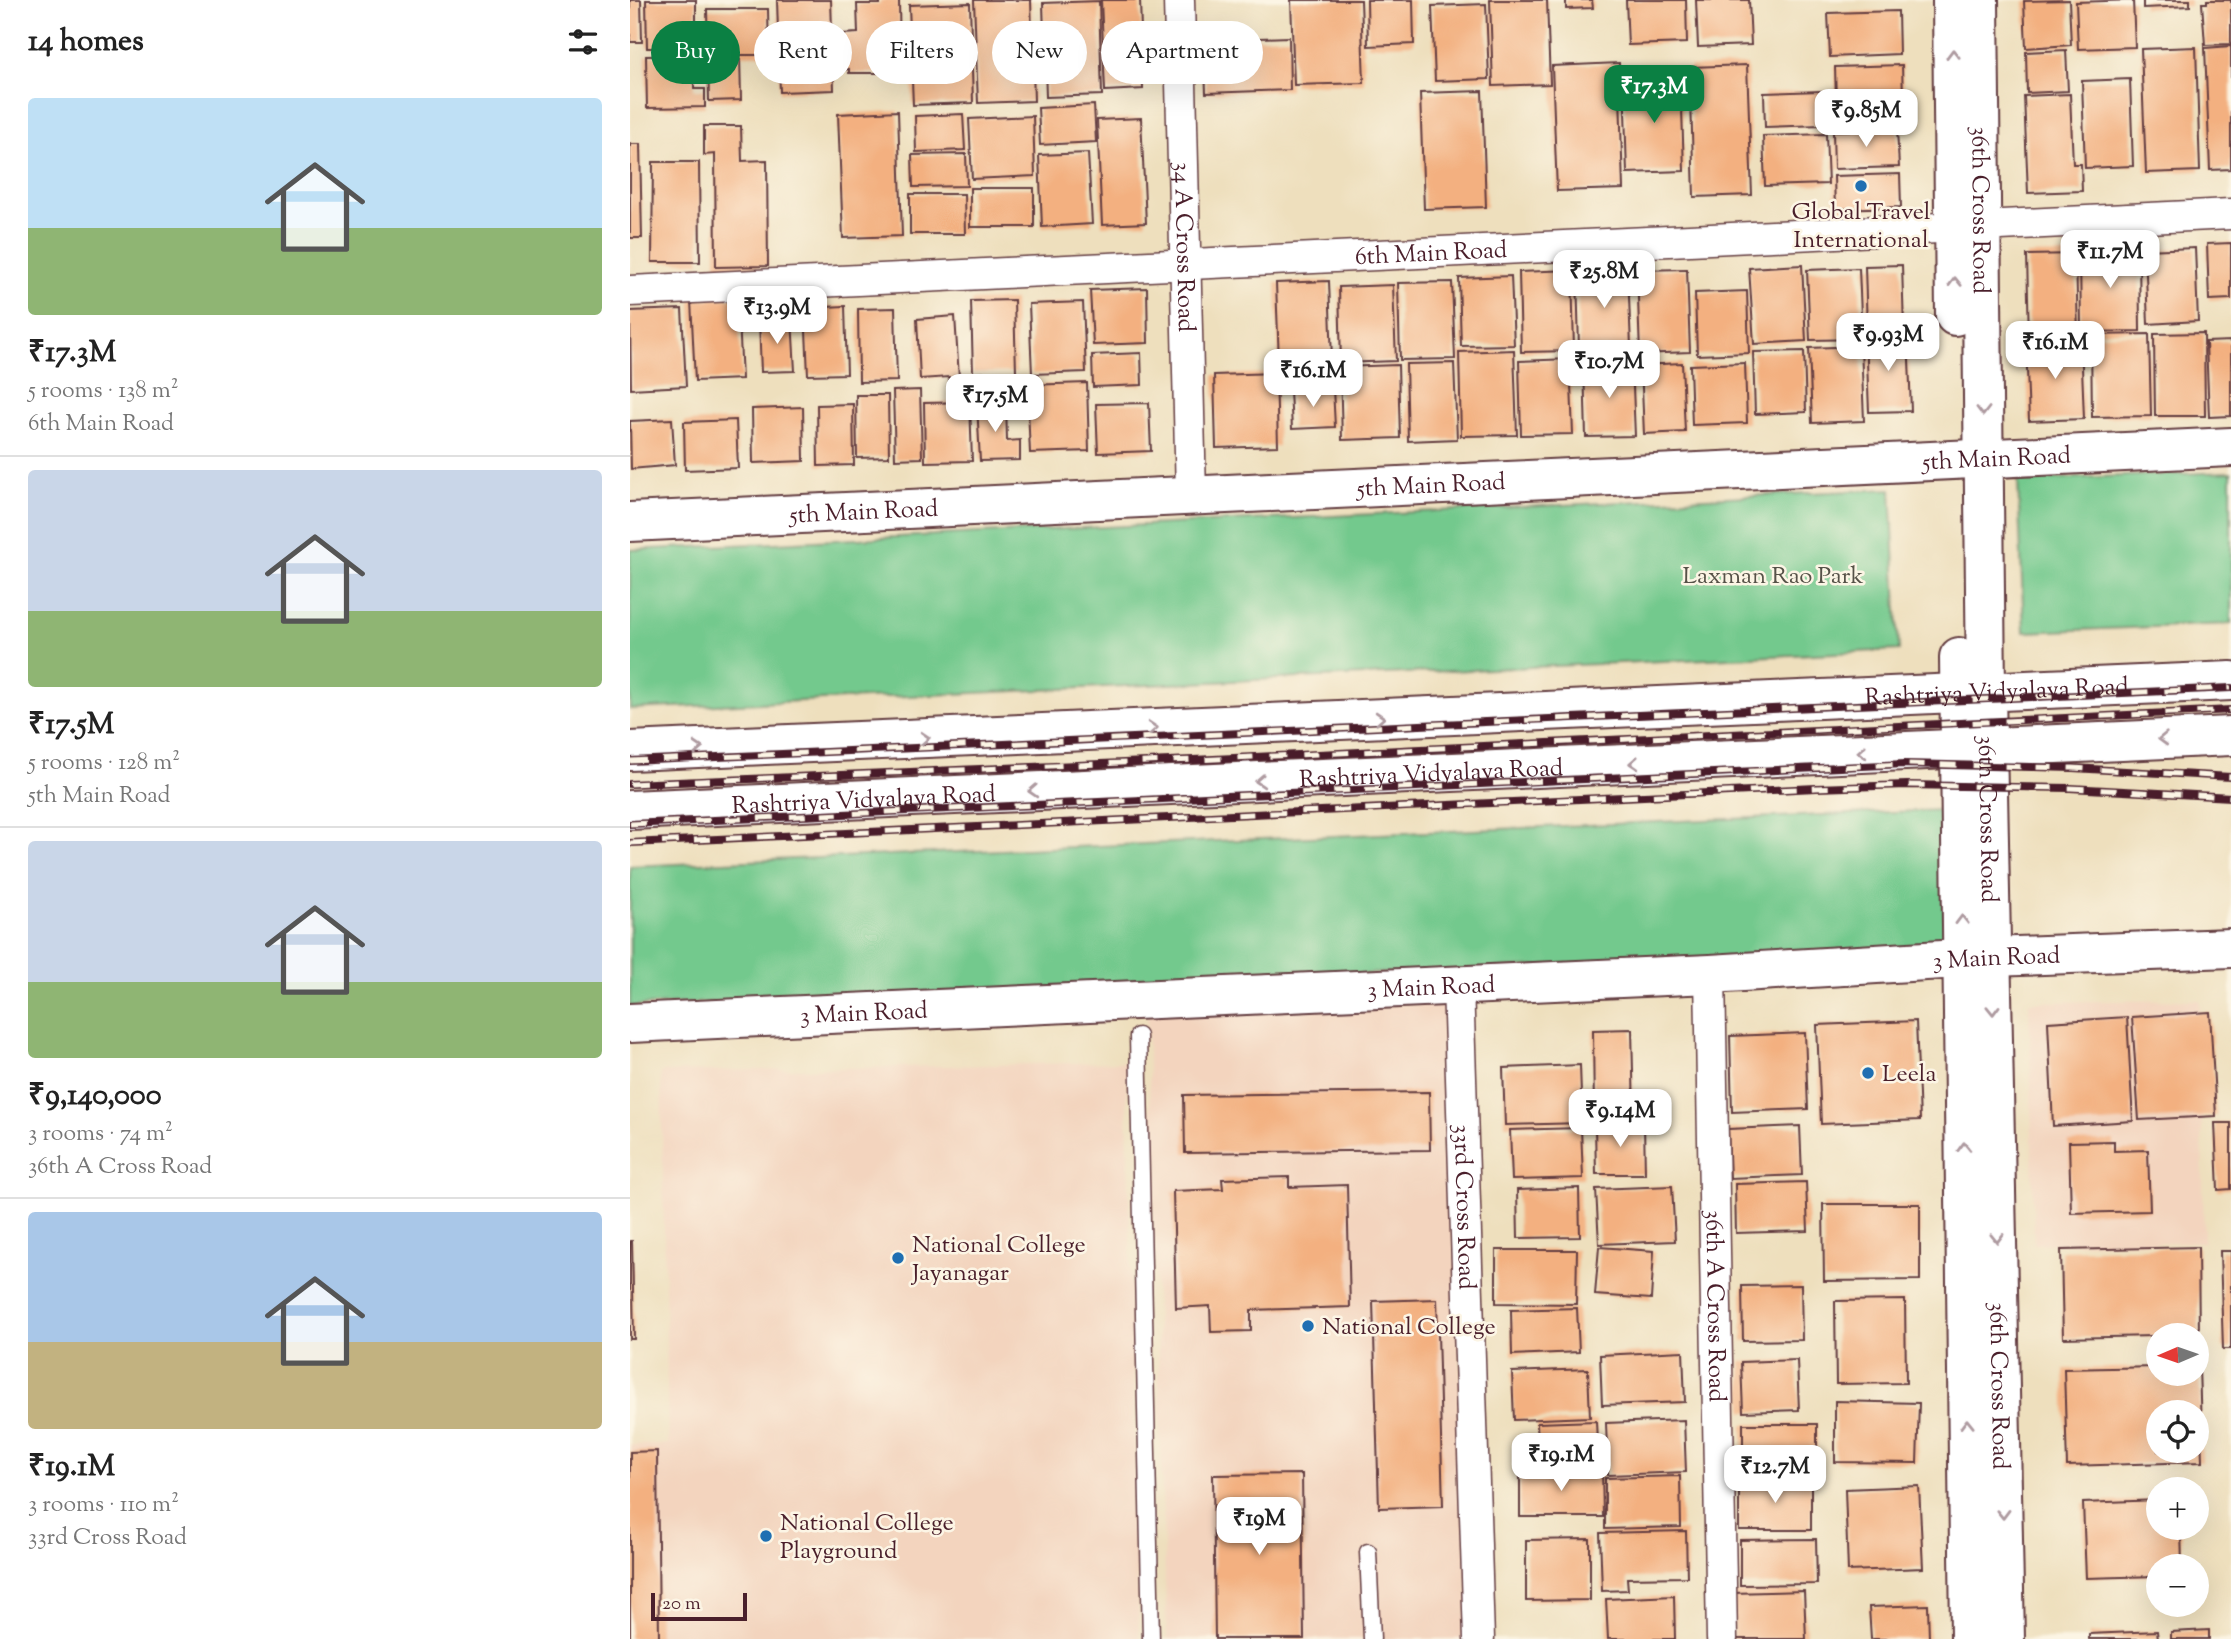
<!DOCTYPE html>
<meta charset="utf-8">
<style>
body{margin:0;font-family:"Sorts Mill Goudy",serif;background:#f6f6f6;color:#222;height:100vh;display:flex;flex-direction:column;font-size:26px;white-space:nowrap}
*{box-sizing:border-box;margin:0}
p{font-size:23px;color:#767676}
.icon{flex:none;width:38px;height:38px;fill:none;stroke:currentColor;stroke-width:2;stroke-linecap:round;stroke-linejoin:round}
.map{position:relative;flex:1;overflow:hidden}
.drawer{display:flex;flex-direction:column;background:#fff;width:630px}
.drawer>*{flex:none}
.top-card{position:absolute;left:21px;top:21px;width:665px;height:63px;display:flex;gap:14px}
.needle{width:46px;rotate:268deg}
.tools{position:absolute;left:1516px;top:1323px;display:grid;gap:14px}
.tools a{display:grid;place-items:center;width:63px;height:63px;border-radius:50%;background:#fff;box-shadow:0 7px 28px #0002;font-size:35px}
.scale{position:absolute;left:21px;bottom:18px;width:96px;box-sizing:border-box;padding-left:7px;border:4px solid #4a1f2b;border-top:0;font-size:19px;line-height:24px;white-space:nowrap;color:#4a1f2b;-webkit-text-stroke:5px #fcf5e5;paint-order:stroke}
.price{position:absolute;translate:-50% -60px;padding:0 16px;border-radius:14px;background:#fff;color:#222;font-size:23px;line-height:46px;filter:drop-shadow(0 2px 4px #0008)}
.price::after{content:'';position:absolute;left:50%;top:42px;width:21px;height:16px;margin-left:-10px;background:inherit;clip-path:polygon(0 0,100% 0,50% 100%)}
.price.current{background:#0b8043;color:#fff}
ul{padding:0;list-style:none}
li{display:grid;align-content:center;gap:14px;height:371px;padding:0 28px}
li+li{border-top:2px solid #e0e0e0}
li span{display:grid;place-items:center;height:217px;border-radius:7px;color:#555}
li>.icon{margin-inline-start:auto}
span .icon{width:126px;height:126px;fill:#fffc;stroke-width:1}
li b{font-size:30px}
h2{display:flex;justify-content:space-between;align-items:center;height:84px;padding:0 28px;font-size:30px}
.pill{padding:0 24px;border-radius:32px;background:#fff;box-shadow:0 7px 28px #0002;font-size:24px;line-height:63px}
.pill.current{background:#0b8043;color:#fff}
main{display:flex;flex:1;min-height:0}
.map>svg:first-child{display:block}
.built{fill:#f3d4be}
.green{fill:#73c98d;stroke:#5e745c;stroke-width:2}
.building{fill:#f3b080;fill-rule:evenodd}
.lines{fill:none;stroke-linecap:round;stroke-linejoin:round}
.lane-casing{stroke:#633c41;stroke-width:19}
.street-casing{stroke:#633c41;stroke-width:33}
.secondary-casing{stroke:#633c41;stroke-width:42}
.lane{stroke:#fff;stroke-width:16}
.street{stroke:#fff;stroke-width:30}
.secondary{stroke:#fff;stroke-width:38}
.rail-casing{stroke:#4a1f2b;stroke-width:8}
.rail{stroke:#fcf5e5;stroke-width:5;stroke-dasharray:16;stroke-linecap:butt}
.oneway{stroke:#ae9aa0}
.poi-dot{fill:#1f6fb2;stroke:#fcf5e5;stroke-width:2.5}
.labels{text-anchor:middle;stroke-width:5;stroke-linejoin:round;paint-order:stroke}
.poi-label{font-size:24px;fill:#4a1f2b;stroke:#fcf5e5;text-anchor:start}
.street-label{font-size:24px;fill:#4a1f2b;stroke:#fcf5e5}
.park-label{font-size:24px;fill:#565248;stroke:#fcf5e5}
</style>
<main>
<section class="drawer">
<h2>14 homes<svg class="icon" aria-label="filters" viewBox="0 0 24 24"><path d="M4 7h16M4 17h16"/><circle cx="9" cy="7" r="2"/><circle cx="15" cy="17" r="2"/></svg></h2>
<ul>
<li><span style="background:linear-gradient(#bfe0f5 60%,#8fb573 0)"><svg class="icon" aria-label="home" viewBox="0 0 24 24"><path d="M3 11l9-7 9 7M6 9v11h12V9"/></svg></span><div><b>₹17.3M</b><p>5 rooms · 138 m²</p><p>6th Main Road</p></div></li>
<li><span style="background:linear-gradient(#c9d6e8 65%,#8fb573 0)"><svg class="icon" aria-label="home" viewBox="0 0 24 24"><path d="M3 11l9-7 9 7M6 9v11h12V9"/></svg></span><div><b>₹17.5M</b><p>5 rooms · 128 m²</p><p>5th Main Road</p></div></li>
<li><span style="background:linear-gradient(#c9d6e8 65%,#8fb573 0)"><svg class="icon" aria-label="home" viewBox="0 0 24 24"><path d="M3 11l9-7 9 7M6 9v11h12V9"/></svg></span><div><b>₹9,140,000</b><p>3 rooms · 74 m²</p><p>36th A Cross Road</p></div></li>
<li><span style="background:linear-gradient(#a9c7e8 60%,#c2b280 0)"><svg class="icon" aria-label="home" viewBox="0 0 24 24"><path d="M3 11l9-7 9 7M6 9v11h12V9"/></svg></span><div><b>₹19.1M</b><p>3 rooms · 110 m²</p><p>33rd Cross Road</p></div></li>
</ul>
</section>
<div class="map">
<svg width="1601" height="1639" viewBox="0 0 1601 1639">
<rect width="100%" height="100%" fill="#fcf5e5"/>
<filter id="ink" filterUnits="userSpaceOnUse"><feTurbulence type="fractalNoise" baseFrequency=".0143" numOctaves="2"/><feDisplacementMap in="SourceGraphic" scale="14" xChannelSelector="R" yChannelSelector="G"/><feConvolveMatrix kernelMatrix="1 2 1 2 8 2 1 2 1" color-interpolation-filters="sRGB"/></filter>
<filter id="wash" filterUnits="userSpaceOnUse"><feTurbulence type="fractalNoise" baseFrequency=".00686" numOctaves="4" result="noise"/><feDisplacementMap in="SourceGraphic" scale="28" xChannelSelector="R" yChannelSelector="G"/><feGaussianBlur stdDeviation="1.57" result="paint"/><feColorMatrix in="noise" values="0 0 0 0 0 0 0 0 0 0 0 0 0 0 0 0 0 1.4 0 .05"/><feComposite in="paint" operator="in"/></filter>
<g filter="url(#wash)">
<rect width="100%" height="100%" fill="#eedfbd"/>
<path class="built" d="M1570,1000L1574,1242L1404,1244L1399,1002Z
M819,1003L839,1639H537L517,1013Z
M496,1062L509,1639H0V1445L38,1444L31,1072Z"/>
<path class="green" d="M1601,472V624L1394,632L1388,480Z
M1261,489L1269,650L0,709V550Z
M1310,810L1316,949L0,1006V866Z"/>
<g id="blocks">
<path class="building" d="M0,0H11L12,42H0Z
M16,0H66V48H17Z
M147,0H201L204,90L150,92Z
M250,0H269L270,61L250,62L249,73H219V69L213,70L212,34L228,33L227,4H250Z
M344,0H401L404,101L348,103Z
M471,0H510L513,89L475,91Z
M661,0H731L734,83L664,85Z
M737,0H783L784,44L738,46Z
M860,0H917L920,84L863,86Z
M936,0H962L963,8L936,9Z
M996,0H1056L1057,43L998,45Z
M1066,0H1119L1121,45L1068,47Z
M1439,0L1441,45L1396,48L1394,1Z
M1503,0L1505,47L1448,49L1446,2Z
M1513,0H1560V6L1513,8Z
M1577,0H1601V44L1575,45L1572,3H1577Z
M469,1L472,95L416,97L413,3Z
M340,3L343,103L283,105L279,5Z
M856,4L859,79L805,81L802,6Z
M77,9H138L139,55H110L111,100L79,101Z
M1268,11L1269,54L1200,57L1198,13Z
M659,37L660,90L576,93L574,40Z
M1601,46V169L1580,170L1575,48Z
M1566,47L1570,171L1516,173L1511,49Z
M1436,50L1438,91L1397,93L1396,52Z
M64,55V89H75V107L17,108L16,56Z
M989,63L993,189L927,191L922,66Z
M1117,65L1122,195L1064,197L1060,67Z
M1272,65L1273,97L1206,100L1205,67Z
M1051,77L1054,171L997,173L994,79Z
M1500,79L1503,166L1455,168L1452,81Z
M852,91L856,207L794,209L790,93Z
M1191,91L1192,125L1135,127L1134,93Z
M1440,94L1443,164H1451L1452,191L1398,193L1394,96Z
M464,105L466,142L410,145L408,108Z
M268,111L272,236L213,238L208,114Z
M333,114L335,150L286,152L285,116Z
M403,116L405,176L342,179L339,119Z
M511,118L516,223L472,225L467,120Z
M74,126H111L112,161L137,160L138,266L86,267L85,154L74,155Z
M1267,129L1269,167L1204,169L1203,131Z
M1196,134L1198,184L1135,186L1133,136Z
M0,144H10L12,238H0Z
M458,153L462,224L412,227L409,155Z
M336,154L337,186L283,187L282,155Z
M23,162H69L70,262H22Z
M1270,174L1271,207L1205,209L1204,176Z
M340,188H404V227H340Z
M280,194H334L335,234H280Z
M1601,243V299L1579,300L1577,244Z
M1509,248L1510,331L1451,332L1450,249Z
M1565,248L1568,321L1518,324L1515,250Z
M1446,254L1448,339L1399,340L1397,255Z
M1172,265L1176,341L1124,344L1119,268Z
M1272,265L1274,329L1237,330L1235,266Z
M1229,268L1232,339L1180,340L1177,270Z
M1057,269L1060,352L1010,354L1007,270Z
M942,270L944,351L891,352L889,272Z
M998,272L1001,347L949,349L947,273Z
M881,276L884,345L831,346L829,278Z
M699,281L702,360L649,362L646,283Z
M822,282L825,359L770,360L768,283Z
M763,285L766,361L711,363L709,287Z
M517,288L518,343L463,345L460,290Z
M1117,291L1119,353L1067,355L1065,293Z
M108,298L112,379L65,381L61,300Z
M384,300L386,372L343,373L341,301Z
M453,302L456,372L402,374L399,304Z
M215,306L217,374L178,375L175,308Z
M265,308L267,381L229,382L228,309Z
M52,309L56,386L1,389L0,311Z
M325,316L330,393H320L319,377L290,379L287,319Z
M162,319L165,371L131,372L129,320Z
M1574,333L1575,416H1525L1524,334Z
M1278,334L1281,411L1239,412L1236,335Z
M1519,334L1521,416L1462,417L1461,335Z
M1451,341L1454,419L1399,421L1396,343Z
M1601,341V416L1579,417L1576,342Z
M1231,346L1234,421L1182,423L1179,348Z
M884,350L887,435L831,436L829,352Z
M1174,351L1176,412L1125,414L1123,352Z
M511,353L512,385L463,387L462,355Z
M940,359L943,434L891,435L889,361Z
M1002,362L1005,436L956,437L954,364Z
M824,363L827,439L778,441L776,364Z
M1052,363L1055,432L1014,434L1011,365Z
M1115,363L1117,423L1062,425L1060,365Z
M768,365L770,438L712,440L710,367Z
M646,373L648,446L586,448L584,375Z
M457,383L459,451L400,453L397,385Z
M703,388L705,427L662,429L660,390Z
M290,390L292,458L265,459L263,391Z
M226,395H258L259,457L227,458Z
M340,402L342,461L295,462L294,403Z
M376,402L377,441L390,440V460L350,461L347,403Z
M519,403L521,451L468,453L466,404Z
M223,404L224,465L188,466L187,405Z
M173,407L174,461L123,463L122,409Z
M42,419L45,465L1,469L0,421Z
M106,420L108,468L55,470L54,422Z
M1580,1012L1586,1116L1509,1120L1502,1017Z
M1497,1017L1503,1121L1423,1126L1418,1022Z
M1286,1021L1290,1120L1191,1124L1187,1025Z
M1002,1029L1004,1115H964L963,1030Z
M1175,1033L1178,1109L1102,1112L1100,1036Z
M950,1065L952,1123L875,1125L873,1068Z
M799,1092L800,1150L555,1153L554,1095Z
M1014,1123L1015,1174H966L965,1124Z
M1585,1123H1601V1189L1588,1190Z
M1170,1126L1172,1175L1100,1178L1098,1129Z
M951,1128L953,1178L882,1180L880,1130Z
M1484,1141V1151L1518,1150L1520,1211L1441,1213L1439,1142Z
M659,1177V1187L717,1185L720,1307L621,1310V1331L581,1332L580,1306L546,1308L543,1191L593,1189L592,1179Z
M1176,1182L1178,1231L1106,1233L1105,1184Z
M1042,1186L1045,1241L969,1244L966,1189Z
M949,1188L950,1237L888,1238L887,1190Z
M1193,1204H1290V1280L1194,1281Z
M0,1241H2L4,1339H0Z
M969,1247L1024,1251L1021,1299L965,1295Z
M1568,1247L1569,1335L1433,1338L1431,1250Z
M866,1250H947L946,1304L866,1303Z
M1590,1251H1601V1349H1593Z
M1171,1285L1172,1340L1113,1341L1112,1286Z
M807,1299L813,1506L749,1508L743,1301Z
M1275,1300L1276,1383L1206,1384L1205,1301Z
M947,1308L949,1352L882,1355L881,1310Z
M1053,1351L1055,1402L972,1405L970,1355Z
M1167,1360L1169,1410L1113,1412L1111,1362Z
M1566,1366H1569L1572,1462L1437,1466L1434,1369L1528,1367V1374H1566ZM1528,1412H1566V1451H1528Z
M958,1369L960,1417L884,1420L882,1372Z
M1205,1401L1289,1403L1287,1463L1205,1462Z
M1054,1420L1056,1472L978,1475L976,1423Z
M966,1421L968,1465L909,1467L907,1423Z
M1113,1424H1187V1472L1113,1471Z
M27,1451L29,1639H0V1452Z
M972,1468L973,1517H890V1469Z
M672,1474L674,1639H585L583,1475Z
M1050,1476L1051,1527L975,1529V1478Z
M1109,1480H1181V1530H1109Z
M1289,1486L1293,1568L1218,1571L1215,1489Z
M1528,1500V1528H1551L1552,1566H1528V1576L1456,1578L1453,1503Z
M1056,1531L1057,1577L997,1578L998,1590L972,1591L970,1533Z
M960,1539V1600L896,1601V1540Z
M1186,1539L1187,1584L1110,1585V1540Z
M1174,1591L1176,1639H1104L1102,1593Z
M1044,1596L1045,1639H978L976,1599Z
M1298,1605L1299,1639H1241L1239,1607Z
M1579,1630V1639H1541V1632Z
M1527,1631L1528,1639H1459V1634Z"/>
</g>
</g>
<g filter="url(#ink)">
<use href="#blocks" fill-opacity="0" stroke="#633c41" stroke-width="2"/>
<g class="lines">
<g class="lane-casing">
<path id="lane" d="M508,1036L521,1639
M738,1552L742,1639"/>
</g>
<g class="street-casing">
<g id="street">
<path id="s1" d="M549,0L561,495"/>
<path id="s2" d="M0,291L1601,214"/>
<path id="s3" d="M1080,974L1092,1639"/>
<path id="s4" d="M828,985L849,1639"/>
</g>
</g>
<g class="secondary-casing">
<g id="secondary">
<path d="M1322,0L1325,316"/>
<path id="s5" d="M1349,0L1356,692L1375,1639"/>
<path id="s6" d="M0,522L1601,447"/>
<path d="M1329,657L1340,1639"/>
<path id="s7" d="M0,751L1601,681"/>
<path id="s8" d="M0,810L1601,736"/>
<path id="s9" d="M0,1023L1080,974L1362,957L1601,948"/>
</g>
</g>
<use href="#lane" class="lane"/>
<use href="#street" class="street"/>
<use href="#secondary" class="secondary"/>
<g class="rail-casing">
<path id="rail" d="M0,761L1601,688
M0,784L563,760L1601,710
M0,824L1275,764L1443,768L1601,777
M0,843L1186,788L1277,785L1440,788L1601,797"/>
</g>
<use href="#rail" class="rail"/>
</g>
<defs><path id="oneway-chevron" d="M-2-3.5L2.5 0L-2 3.5" fill="none" stroke-width="1.6" stroke-linecap="round" stroke-linejoin="round" transform="scale(1.75)"/></defs>
<g class="oneway">
<use href="#oneway-chevron" transform="translate(1323 54) rotate(-91)"/>
<use href="#oneway-chevron" transform="translate(1325 282) rotate(-91)"/>
<use href="#oneway-chevron" transform="translate(1353 411) rotate(90)"/>
<use href="#oneway-chevron" transform="translate(750 718) rotate(-3)"/>
<use href="#oneway-chevron" transform="translate(523 728) rotate(-3)"/>
<use href="#oneway-chevron" transform="translate(295 738) rotate(-3)"/>
<use href="#oneway-chevron" transform="translate(1533 739) rotate(178)"/>
<use href="#oneway-chevron" transform="translate(68 748) rotate(-3)"/>
<use href="#oneway-chevron" transform="translate(1232 752) rotate(177)"/>
<use href="#oneway-chevron" transform="translate(1004 763) rotate(177)"/>
<use href="#oneway-chevron" transform="translate(630 781) rotate(177)"/>
<use href="#oneway-chevron" transform="translate(403 791) rotate(177)"/>
<use href="#oneway-chevron" transform="translate(1332 920) rotate(-91)"/>
<use href="#oneway-chevron" transform="translate(1363 1010) rotate(89)"/>
<use href="#oneway-chevron" transform="translate(1334 1147) rotate(-91)"/>
<use href="#oneway-chevron" transform="translate(1367 1238) rotate(89)"/>
<use href="#oneway-chevron" transform="translate(1337 1424) rotate(-91)"/>
<use href="#oneway-chevron" transform="translate(1373 1514) rotate(89)"/>
</g>
</g>
<g class="poi-dot">
<circle cx="1231" cy="186" r="7"/>
<circle cx="1238" cy="1073" r="7"/>
<circle cx="268" cy="1258" r="7"/>
<circle cx="678" cy="1326" r="7"/>
<circle cx="136" cy="1536" r="7"/>
</g>
<g class="labels">
<g class="poi-label">
<text x="1231" y="219" text-anchor="middle">Global Travel<tspan x="1231" dy="28">International</tspan></text>
<text x="1252" y="1081">Leela</text>
<text x="282" y="1252">National College<tspan x="282" dy="28">Jayanagar</tspan></text>
<text x="692" y="1334">National College</text>
<text x="150" y="1530">National College<tspan x="150" dy="28">Playground</tspan></text>
</g>
<g class="street-label">
<text dy="8" stroke="none"><textPath href="#s5" startOffset="210">36th Cross Road</textPath></text>
<text dy="8" stroke="none"><textPath href="#s1" startOffset="247">34 A Cross Road</textPath></text>
<text dy="8" stroke="none"><textPath href="#s2" startOffset="802">6th Main Road</textPath></text>
<text dy="8" stroke="none"><textPath href="#s6" startOffset="1368">5th Main Road</textPath></text>
<text dy="8" stroke="none"><textPath href="#s6" startOffset="802">5th Main Road</textPath></text>
<text dy="8" stroke="none"><textPath href="#s6" startOffset="234">5th Main Road</textPath></text>
<text dy="8" stroke="none"><textPath href="#s7" startOffset="1368">Rashtriya Vidyalaya Road</textPath></text>
<text dy="8" stroke="none"><textPath href="#s8" startOffset="802">Rashtriya Vidyalaya Road</textPath></text>
<text dy="8" stroke="none"><textPath href="#s8" startOffset="234">Rashtriya Vidyalaya Road</textPath></text>
<text dy="8" stroke="none"><textPath href="#s5" startOffset="819">36th Cross Road</textPath></text>
<text dy="8" stroke="none"><textPath href="#s9" startOffset="1368">3 Main Road</textPath></text>
<text dy="8" stroke="none"><textPath href="#s9" startOffset="802">3 Main Road</textPath></text>
<text dy="8" stroke="none"><textPath href="#s9" startOffset="234">3 Main Road</textPath></text>
<text dy="8" stroke="none"><textPath href="#s4" startOffset="222">33rd Cross Road</textPath></text>
<text dy="8" stroke="none"><textPath href="#s3" startOffset="332">36th A Cross Road</textPath></text>
<text dy="8" stroke="none"><textPath href="#s5" startOffset="1386">36th Cross Road</textPath></text>
</g>
<g class="park-label">
<text x="1143" y="583">Laxman Rao Park</text>
</g>
</g>
</svg>
<div class="tools">
<a><svg class="needle" viewBox="-14 -14 28 28"><path d="M0-13l5 13h-10z" fill="#e53935"/><path d="M0 13l5-13h-10z" fill="#767676"/></svg></a>
<a><svg class="icon" aria-label="locate" viewBox="0 0 24 24"><circle cx="12" cy="12" r="6"/><path d="M12 2v4M12 18v4M2 12h4M18 12h4"/></svg></a>
<a>+</a>
<a>−</a>
</div>
<div class="scale">20 m</div>
<b class="price current" style="left:1024px;top:125px">₹17.3M</b>
<b class="price" style="left:1236px;top:149px">₹9.85M</b>
<b class="price" style="left:1480px;top:290px">₹11.7M</b>
<b class="price" style="left:974px;top:310px">₹25.8M</b>
<b class="price" style="left:147px;top:346px">₹13.9M</b>
<b class="price" style="left:1258px;top:373px">₹9.93M</b>
<b class="price" style="left:1425px;top:381px">₹16.1M</b>
<b class="price" style="left:979px;top:400px">₹10.7M</b>
<b class="price" style="left:683px;top:409px">₹16.1M</b>
<b class="price" style="left:365px;top:434px">₹17.5M</b>
<b class="price" style="left:990px;top:1149px">₹9.14M</b>
<b class="price" style="left:931px;top:1493px">₹19.1M</b>
<b class="price" style="left:1145px;top:1505px">₹12.7M</b>
<b class="price" style="left:629px;top:1557px">₹19M</b>
<div class="top-card">
<a class="pill current">Buy</a>
<a class="pill">Rent</a>
<a class="pill">Filters</a>
<a class="pill">New</a>
<a class="pill">Apartment</a>
</div>
</div>
</main>
